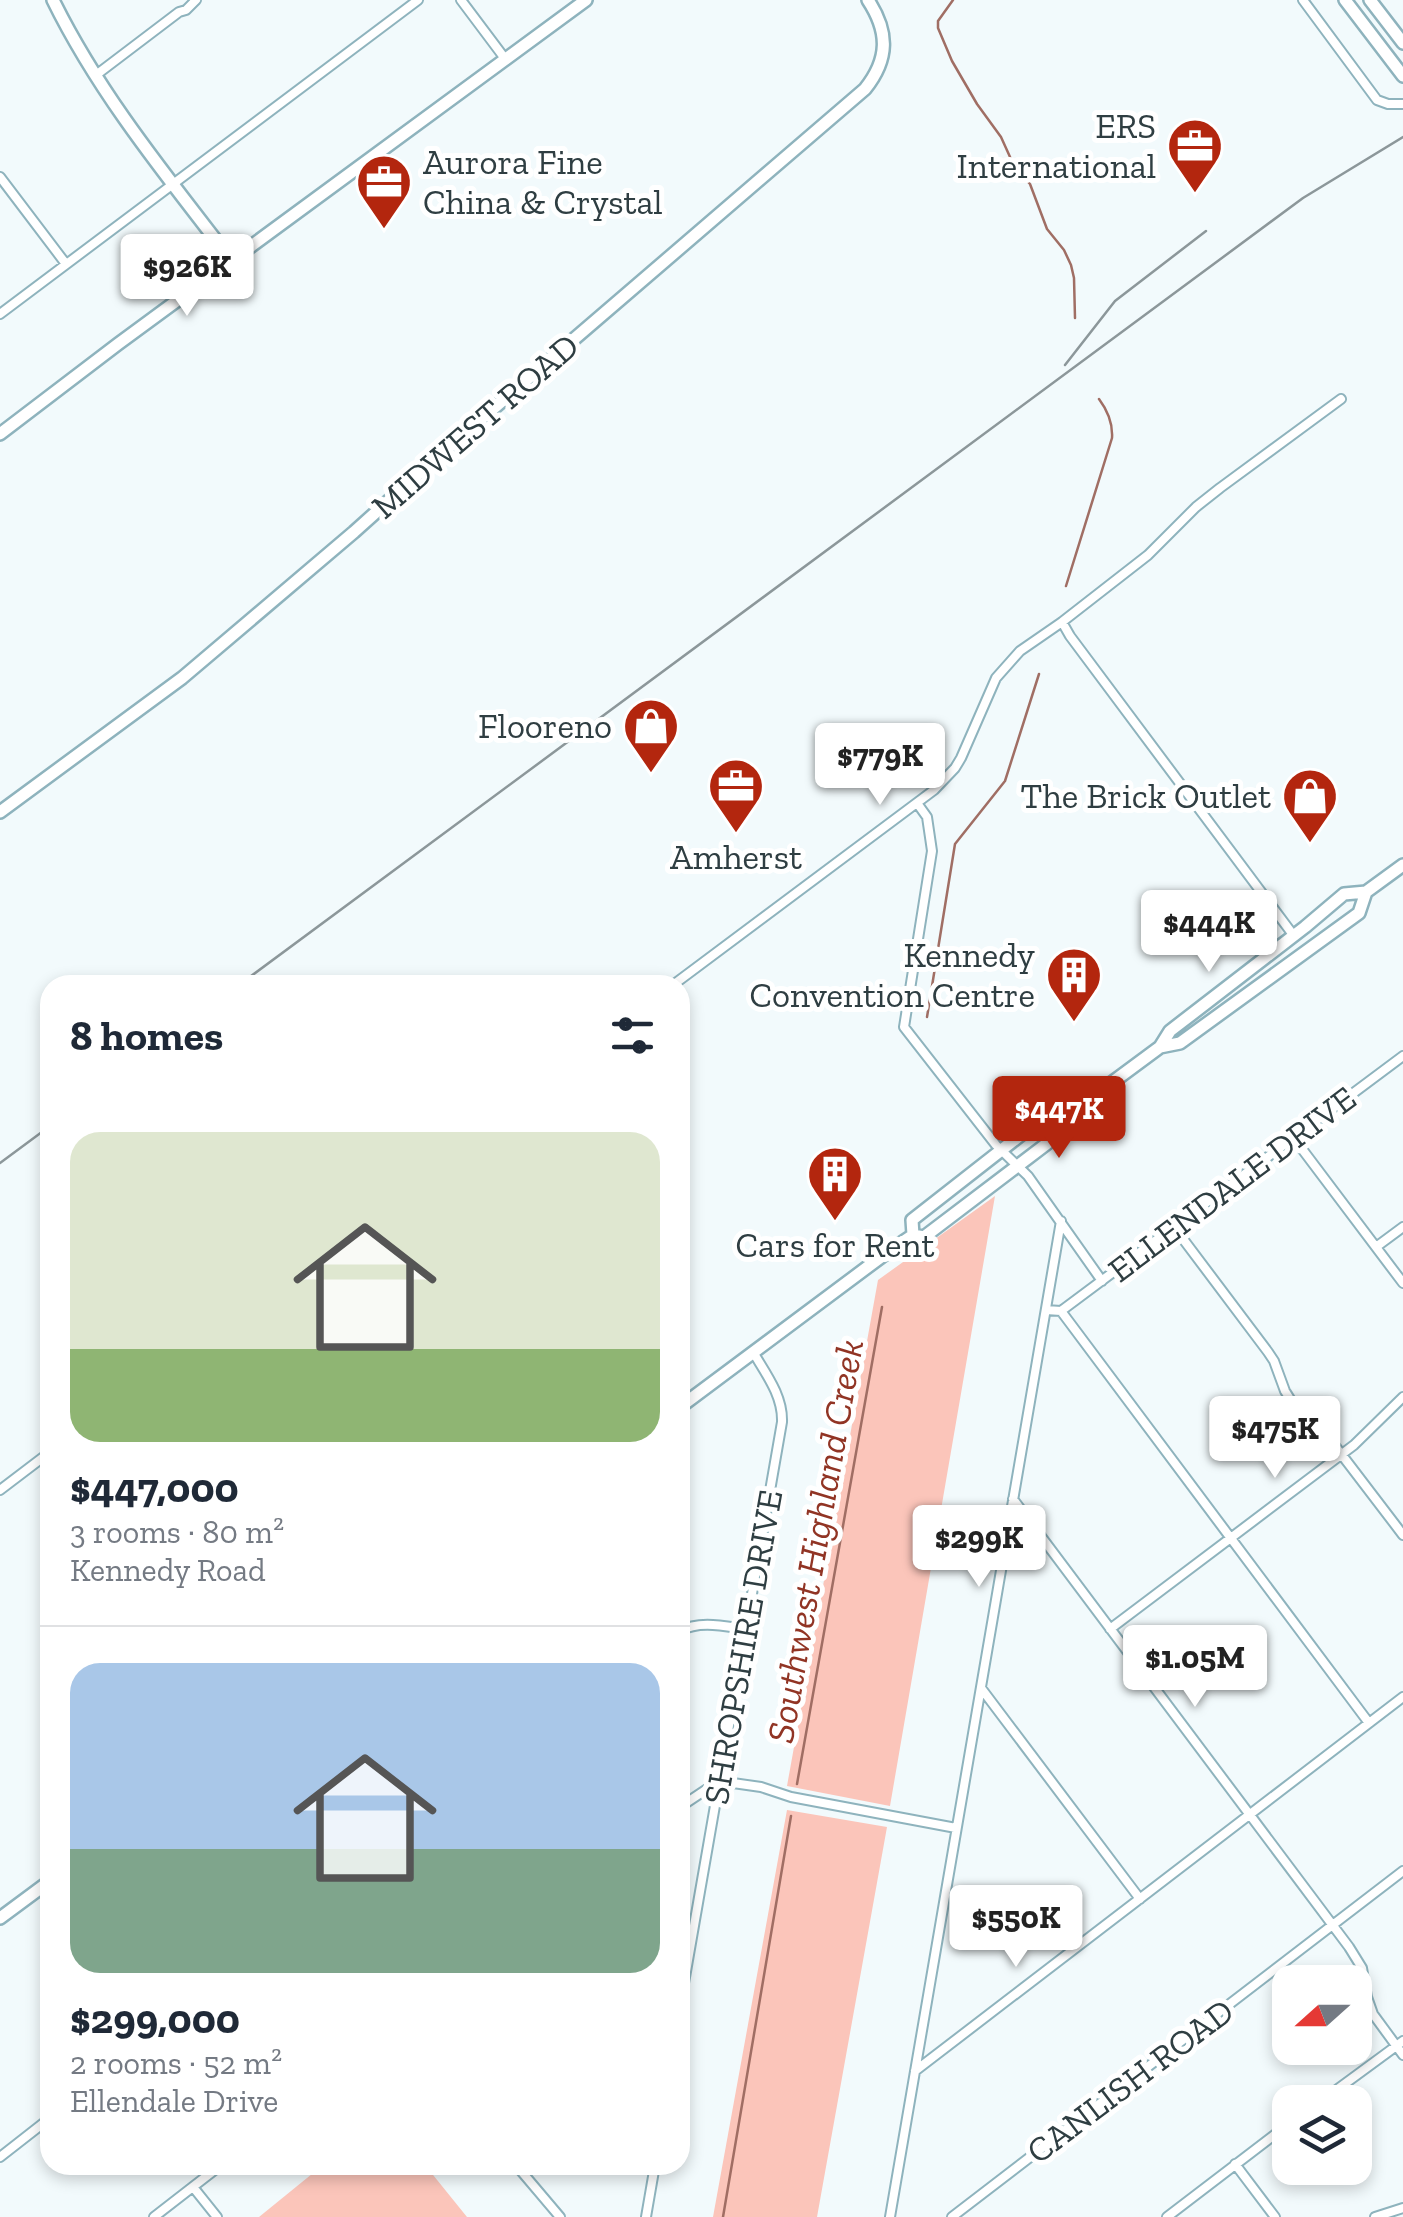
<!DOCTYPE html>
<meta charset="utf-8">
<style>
body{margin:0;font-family:"Zilla Slab",serif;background:#f2f2f3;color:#1f2937;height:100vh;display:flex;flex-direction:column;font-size:38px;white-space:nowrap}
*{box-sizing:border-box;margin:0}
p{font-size:32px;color:#747a83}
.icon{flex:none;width:55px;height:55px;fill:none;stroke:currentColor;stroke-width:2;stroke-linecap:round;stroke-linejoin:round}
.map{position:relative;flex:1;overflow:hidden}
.details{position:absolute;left:40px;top:975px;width:650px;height:1200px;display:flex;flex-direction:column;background:#fff;border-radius:30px;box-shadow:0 5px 15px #0003}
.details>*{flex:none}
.needle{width:65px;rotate:249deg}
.fabs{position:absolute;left:1272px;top:1965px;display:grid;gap:20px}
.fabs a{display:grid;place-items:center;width:100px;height:100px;border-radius:20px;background:#fff;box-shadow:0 5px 15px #0003;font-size:50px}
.price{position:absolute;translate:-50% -85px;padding:0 22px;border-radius:10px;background:#fff;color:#222;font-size:32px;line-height:65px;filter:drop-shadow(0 2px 5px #0008)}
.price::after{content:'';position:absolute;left:50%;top:60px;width:30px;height:22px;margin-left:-15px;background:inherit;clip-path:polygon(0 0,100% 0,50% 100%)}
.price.current{background:#b3260e;color:#fff}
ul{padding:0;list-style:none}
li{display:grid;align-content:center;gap:20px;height:530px;padding:0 30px}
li+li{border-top:2px solid #e0e1e3}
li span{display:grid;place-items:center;height:310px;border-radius:30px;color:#555}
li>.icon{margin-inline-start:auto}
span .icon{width:180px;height:180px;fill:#fffc;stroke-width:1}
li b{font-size:42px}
h2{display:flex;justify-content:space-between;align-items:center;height:120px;padding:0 30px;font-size:42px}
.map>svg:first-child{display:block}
.green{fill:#fbc5ba}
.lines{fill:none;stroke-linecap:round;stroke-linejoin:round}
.stream{stroke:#a06e64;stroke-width:2.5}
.street-casing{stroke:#8eb3bd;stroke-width:12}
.secondary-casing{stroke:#8eb3bd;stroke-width:16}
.street{stroke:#fff;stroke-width:8}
.secondary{stroke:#fff;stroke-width:11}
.rail{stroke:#8c979a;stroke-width:2.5}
.labels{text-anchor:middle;stroke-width:10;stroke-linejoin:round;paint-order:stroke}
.poi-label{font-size:35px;fill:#2f3e42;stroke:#fff;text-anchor:end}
.street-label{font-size:35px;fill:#2f3e42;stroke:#fff}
.water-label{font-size:38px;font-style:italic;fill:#913424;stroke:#fff}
</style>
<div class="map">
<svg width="1403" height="2217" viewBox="0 0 1403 2217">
<rect width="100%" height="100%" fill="#f2fafc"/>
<path class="green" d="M995,1196L890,1806L787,1786L878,1280Z
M787,1810L887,1827L817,2217H713Z
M323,2165H425L467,2217H259Z"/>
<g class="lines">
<path class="stream" d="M953,0L938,21V28L952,61L977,104L1001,137L1015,168L1030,184L1047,229L1064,250L1071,265L1074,278L1075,318
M1066,586L1112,438C1113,423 1108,411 1099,399
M927,1017L955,844L1005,781L1039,674
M797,1784L882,1307
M723,2217L791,1816"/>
<g class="street-casing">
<path id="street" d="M461,0L506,60
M1303,0L1377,100L1388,104H1403
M96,75L179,12L186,10L196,0
M0,177L66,264
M0,314L418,0
M1062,622L1070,636L1294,936
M917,803L927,817L932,851L904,1027L996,1145L1028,1176L1102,1281
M673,985L934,790L955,768L961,758L996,678L1020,651L1062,622L1148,555L1196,507L1220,488L1341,399
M1293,1137L1403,1283
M1174,1227L1268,1352L1274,1361L1285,1391L1295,1407L1332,1442L1403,1535
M1376,1247L1403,1227
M1046,1310L1061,1311L1369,1723
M1061,1311L1403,1056
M0,1490L50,1452
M1013,1499L1349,1947L1362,1968L1367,1997L1373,2014L1403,2055
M1110,1629L1354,1445L1403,1397
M680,1631C699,1620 724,1626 745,1629
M981,1688L1140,1899
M680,1807L719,1781L761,1787L791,1797L956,1828
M680,2006L782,1422C783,1396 766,1374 753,1352
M915,2071L1403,1697
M1320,2102L1403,2041
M0,2157L50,2118
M1235,2164L1275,2217
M516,2165L560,2217
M193,2187L217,2217
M154,2217L221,2165
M646,2217L655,2165
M890,2217L1061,1221
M952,2217L1403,1871
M1167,2217L1290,2123
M1375,2217L1403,2208"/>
</g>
<g class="secondary-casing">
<path id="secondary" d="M53,0C99,94 168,178 232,261
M1345,0L1403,76
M1370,0L1403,43
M0,434L118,344L586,0
M0,812L182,678L354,532L452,444L865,89C889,59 889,32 868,0
M1160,1047L1180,1043L1359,913L1366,892
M913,1235L912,1220L1036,1123L1056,1124
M680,1407L885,1254L913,1235L924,1237L1049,1142L1056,1124L1160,1047L1170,1031L1305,927L1344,894L1366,892L1403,865
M0,1918L50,1881"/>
</g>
<use href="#street" class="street"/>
<use href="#secondary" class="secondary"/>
<path class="rail" d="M1065,365L1115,301L1206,231
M239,985L1303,198L1403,137
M0,1163L50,1126"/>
</g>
<defs>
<g id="office-pin" transform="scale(2.875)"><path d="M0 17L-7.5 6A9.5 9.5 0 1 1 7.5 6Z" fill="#b3260e" stroke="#fff"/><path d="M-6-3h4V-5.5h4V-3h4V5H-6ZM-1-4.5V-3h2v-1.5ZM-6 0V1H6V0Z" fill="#fff"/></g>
<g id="shop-pin" transform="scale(2.875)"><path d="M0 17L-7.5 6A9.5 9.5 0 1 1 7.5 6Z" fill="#b3260e" stroke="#fff"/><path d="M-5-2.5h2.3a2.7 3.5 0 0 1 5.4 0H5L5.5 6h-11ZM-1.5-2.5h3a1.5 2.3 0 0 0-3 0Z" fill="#fff"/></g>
<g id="building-pin" transform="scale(2.875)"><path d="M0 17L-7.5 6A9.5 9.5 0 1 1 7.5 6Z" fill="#b3260e" stroke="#fff"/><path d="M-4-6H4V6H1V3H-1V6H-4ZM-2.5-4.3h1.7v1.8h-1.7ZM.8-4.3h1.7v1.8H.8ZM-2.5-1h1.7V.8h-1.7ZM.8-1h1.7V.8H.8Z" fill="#fff"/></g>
</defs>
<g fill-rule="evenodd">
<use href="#office-pin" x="1195" y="146"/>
<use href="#office-pin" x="384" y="182"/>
<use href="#shop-pin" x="651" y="726"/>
<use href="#office-pin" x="736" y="786"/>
<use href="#shop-pin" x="1310" y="796"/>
<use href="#building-pin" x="1074" y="975"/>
<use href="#building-pin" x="835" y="1174"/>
</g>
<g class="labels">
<g class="poi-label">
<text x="1156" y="138">ERS<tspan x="1156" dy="40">International</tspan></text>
<text x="423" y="174" text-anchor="start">Aurora Fine<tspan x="423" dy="40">China &amp; Crystal</tspan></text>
<text x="612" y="738">Flooreno</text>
<text x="1271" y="808">The Brick Outlet</text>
<text x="736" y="869" text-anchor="middle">Amherst</text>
<text x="1035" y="967">Kennedy<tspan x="1035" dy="40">Convention Centre</tspan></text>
<text x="835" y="1257" text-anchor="middle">Cars for Rent</text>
</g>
<g class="street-label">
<text transform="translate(475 426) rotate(-41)" y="12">MIDWEST ROAD</text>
<text transform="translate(1232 1184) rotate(-37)" y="12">ELLENDALE DRIVE</text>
<text transform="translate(743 1647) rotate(-80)" y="12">SHROPSHIRE DRIVE</text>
<text transform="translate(1130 2081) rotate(-37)" y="12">CANLISH ROAD</text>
</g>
<g class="water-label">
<text transform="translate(815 1541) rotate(-80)" y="13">Southwest Highland Creek</text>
</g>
</g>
</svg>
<div class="fabs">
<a><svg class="needle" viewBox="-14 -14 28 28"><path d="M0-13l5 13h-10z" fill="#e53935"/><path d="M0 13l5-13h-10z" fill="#747a83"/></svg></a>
<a><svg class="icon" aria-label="layers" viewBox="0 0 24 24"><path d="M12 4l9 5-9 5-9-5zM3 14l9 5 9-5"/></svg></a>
</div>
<b class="price" style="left:187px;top:319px">$926K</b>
<b class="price" style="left:880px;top:808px">$779K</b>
<b class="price" style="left:1209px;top:975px">$444K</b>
<b class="price current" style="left:1059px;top:1161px">$447K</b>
<b class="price" style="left:1275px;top:1481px">$475K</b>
<b class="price" style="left:979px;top:1590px">$299K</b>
<b class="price" style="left:1195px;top:1710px">$1.05M</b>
<b class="price" style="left:1016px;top:1970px">$550K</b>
<section class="details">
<h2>8 homes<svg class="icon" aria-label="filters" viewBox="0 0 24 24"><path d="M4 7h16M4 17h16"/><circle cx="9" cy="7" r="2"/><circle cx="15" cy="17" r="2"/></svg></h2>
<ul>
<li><span style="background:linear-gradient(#dfe7d0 70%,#8fb573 0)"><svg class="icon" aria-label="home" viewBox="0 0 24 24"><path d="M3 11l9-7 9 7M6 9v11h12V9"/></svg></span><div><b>$447,000</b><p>3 rooms · 80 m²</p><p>Kennedy Road</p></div></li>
<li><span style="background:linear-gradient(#a9c7e8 60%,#7fa58c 0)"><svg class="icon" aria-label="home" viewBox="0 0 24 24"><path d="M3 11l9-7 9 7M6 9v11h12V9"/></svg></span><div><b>$299,000</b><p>2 rooms · 52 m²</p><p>Ellendale Drive</p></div></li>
</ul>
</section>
</div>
